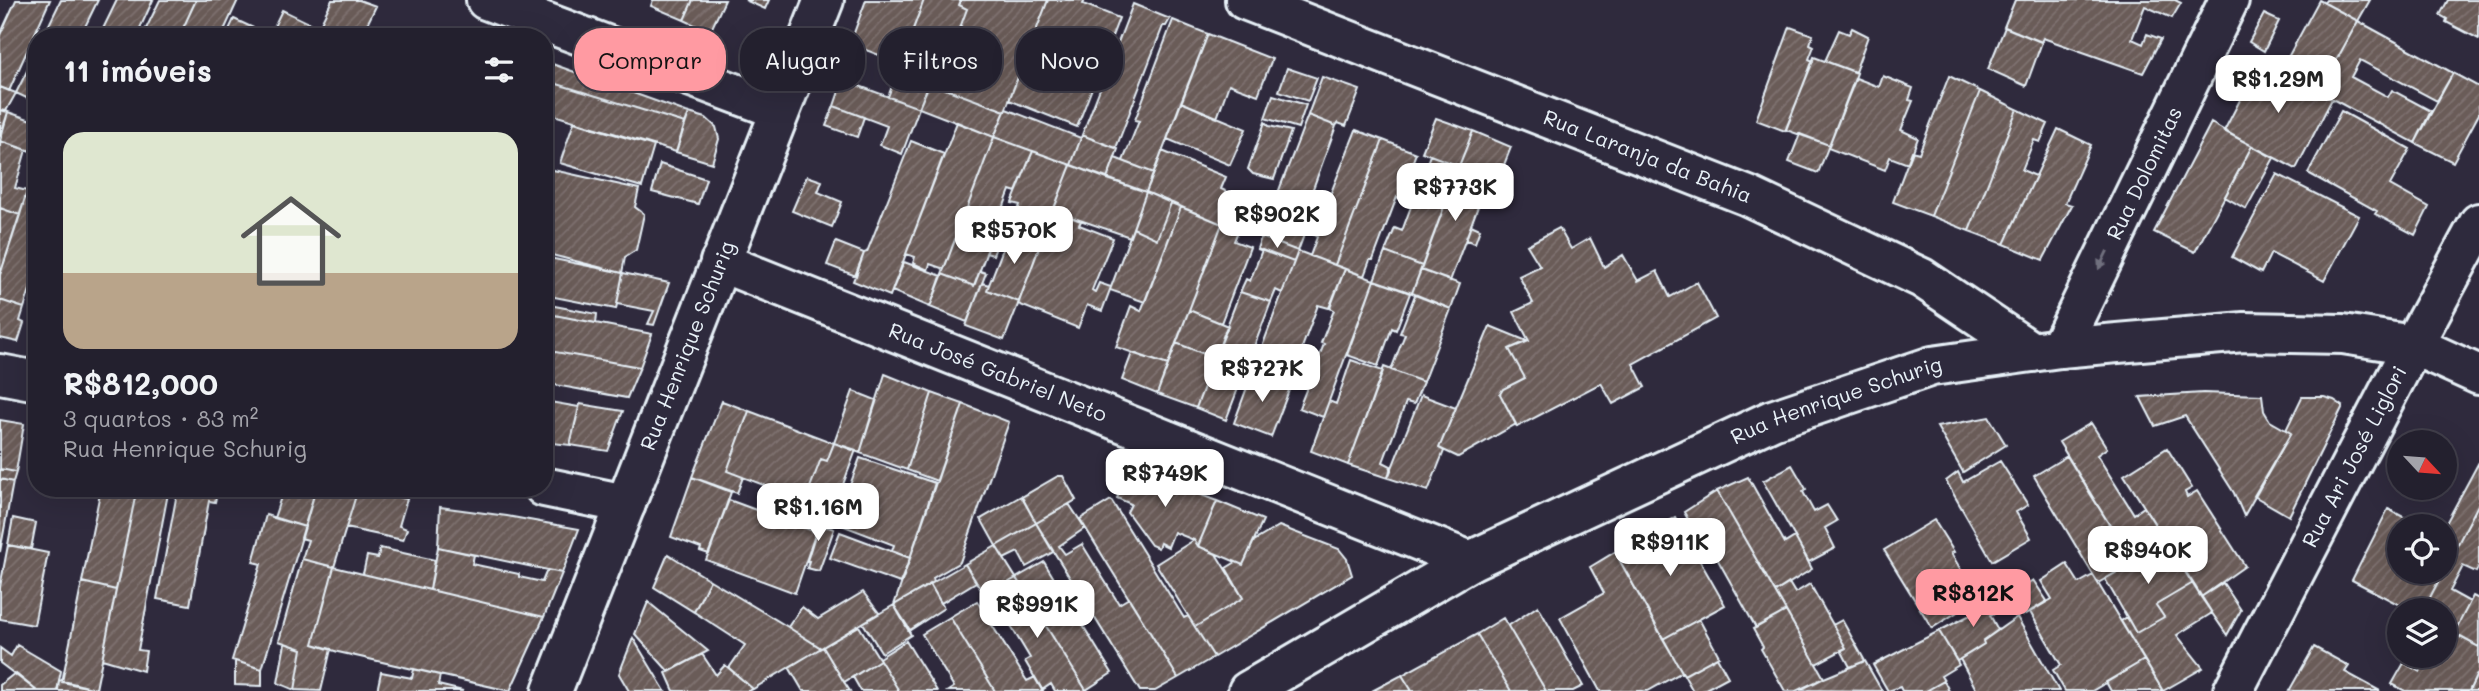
<!DOCTYPE html>
<html lang="pt">
<meta charset="utf-8">
<style>
body{margin:0;font-family:Mali,sans-serif;background:#2f2d3a;color:#f1f3f6;height:100vh;display:flex;flex-direction:column;font-size:26px;white-space:nowrap}
*{box-sizing:border-box;margin:0}
p{font-size:23px;color:#a3a3aa}
.icon{flex:none;width:38px;height:38px;fill:none;stroke:currentColor;stroke-width:2;stroke-linecap:round;stroke-linejoin:round}
.map{position:relative;flex:1;overflow:hidden}
.drawer{position:absolute;left:28px;top:28px;width:525px;height:469px;display:flex;flex-direction:column;background:#23202e;border-radius:28px;box-shadow:0 7px 28px #0002,0 0 0 2px #403e4a}
.drawer>*{flex:none}
.top-card{position:absolute;left:574px;top:28px;width:665px;height:63px;display:flex;gap:14px}
.needle{width:46px;rotate:116deg}
.fabs{position:absolute;left:2387px;top:430px;display:grid;gap:14px}
.fabs a{display:grid;place-items:center;width:70px;height:70px;border-radius:50%;background:#23202e;box-shadow:0 7px 28px #0002,0 0 0 2px #403e4a;font-size:35px}
.price{position:absolute;translate:-50% -60px;padding:0 16px;border-radius:14px;background:#fff;color:#222;font-size:23px;line-height:46px;filter:drop-shadow(0 2px 4px #0008)}
.price::after{content:'';position:absolute;left:50%;top:42px;width:21px;height:16px;margin-left:-10px;background:inherit;clip-path:polygon(0 0,100% 0,50% 100%)}
.price.on{background:#ff9aa2;color:#111}
ul{padding:0;list-style:none}
li{display:grid;align-content:center;gap:14px;height:371px;padding:0 35px}
li span{display:grid;place-items:center;height:217px;border-radius:21px;color:#555}
li>.icon{margin-inline-start:auto}
span .icon{width:126px;height:126px;fill:#fffc;stroke-width:1}
li b{font-size:30px}
h2{display:flex;justify-content:space-between;align-items:center;height:84px;padding:0 35px;font-size:30px}
.pill{padding:0 24px;border-radius:28px;background:#23202e;box-shadow:0 7px 28px #0002,0 0 0 2px #403e4a;font-size:24px;line-height:63px}
.pill.on{background:#ff9aa2;color:#111}
.map>svg:first-child{display:block}
.building{fill:url(#building-hatch);stroke:#e8f1f8;stroke-width:2}
.lines{fill:none;stroke-linecap:round;stroke-linejoin:round}
.minor-casing{stroke:#e8f1f8;stroke-width:44}
.minor{stroke:#2f2a3d;stroke-width:38}
.oneway{fill:#70707e}
.labels{text-anchor:middle;stroke-width:5;stroke-linejoin:round;paint-order:stroke}
.street-label{font-size:21px;fill:#e8f1f8;stroke:#2f2a3d}
</style>
<div class="map">
<svg width="2479" height="691" viewBox="0 0 2479 691">
<defs>
<pattern id="building-hatch" width="6" height="6" patternUnits="userSpaceOnUse" patternTransform="scale(1.75)"><rect width="6" height="6" fill="#6a5b58"/><path d="M-1 1l2-2M0 6l6-6M5 7l2-2" fill="none" stroke="#7f7371"/></pattern>
</defs>
<rect width="100%" height="100%" fill="#2f2a3d"/>
<filter id="ink" filterUnits="userSpaceOnUse"><feTurbulence type="fractalNoise" baseFrequency=".0143" numOctaves="2"/><feDisplacementMap in="SourceGraphic" scale="14" xChannelSelector="R" yChannelSelector="G"/><feConvolveMatrix kernelMatrix="1 2 1 2 8 2 1 2 1" color-interpolation-filters="sRGB"/></filter>
<g filter="url(#ink)">
<path class="building" d="M16,0H50L9,91L0,87V35Z
M61,0H98L80,37H43Z
M117,0H153L136,37H99Z
M160,0H196L179,37H142Z
M196,0H238L221,37H179Z
M332,0H359L376,6L361,37H314Z
M653,0H693L684,20L651,6Z
M693,0H725L710,32L684,20Z
M745,0H769L765,9Z
M866,0H924L900,63L850,44Z
M924,0H961L959,5L967,9L941,78L933,75L919,108L888,97Z
M961,0H1048L1005,111L929,83L933,75L941,78L967,9L959,5Z
M1048,0H1085L1083,4L1119,18L1077,127L1009,100Z
M2015,0H2175L2181,3L2172,18L2145,6L2132,39L2143,44L2147,34L2161,39L2143,73L2043,38L2041,42L2004,27Z
M2319,0L2358,21L2319,92L2280,72Z
M2326,0H2370L2358,21L2324,3Z
M2448,0H2479V39L2446,22L2447,19L2440,15Z
M1133,4L1170,19L1166,26H1163L1116,148L1082,135Z
M282,10L311,24L305,37H269Z
M2264,14L2279,21L2264,51L2249,42Z
M234,19L262,32L259,37L226,36Z
M1173,20L1208,34L1154,173L1123,161L1139,121L1135,120Z
M2358,21L2453,73L2437,101L2360,60L2351,77L2388,97L2392,90L2431,111L2415,143L2319,92Z
M1790,27L1813,35L1810,44L1814,46L1809,59L1813,61L1785,131L1756,120Z
M2005,27L2042,42L2026,86L1988,69Z
M1852,28L1868,36L1855,72L1825,61L1839,30L1849,34Z
M1208,34L1272,59L1258,95L1229,84L1217,118L1181,102Z
M37,51V103L16,93Z
M1814,57L1857,73L1829,145L1786,130Z
M544,61L686,112L689,113L685,123L544,80Z
M2260,61L2332,99L2296,169L2224,131Z
M1287,68L1317,78L1308,101L1279,91Z
M2453,73L2479,87V114L2453,162L2415,143Z
M1883,76L1913,88L1909,100L1913,101L1901,130L1918,138L1908,164L1890,157L1885,170L1828,148L1856,78L1879,87Z
M1949,76L1980,91L1931,216L1893,202L1912,151L1919,153Z
M1322,77L1360,90L1346,126L1338,123L1336,126L1308,115Z
M544,80L685,123L676,152L544,112Z
M843,80L919,108L902,154L880,145L887,126L834,106Z
M929,83L1005,111L994,137L919,108Z
M0,87L16,93L6,111L0,110Z
M1980,91L2017,109L1969,231L1931,216Z
M1273,95L1306,105L1298,128L1265,118Z
M1181,102L1246,129L1230,165L1167,139Z
M834,106L864,117L857,137L826,126Z
M1006,109L1081,138L1071,165L994,137Z
M2017,109L2048,124L2040,142L2034,140L2022,170L2036,176L2004,244L1969,231Z
M0,110L8,112L0,137Z
M2341,111L2410,149L2390,185L2429,207L2415,235L2375,214L2377,211L2308,173Z
M8,112L37,122V153L0,141Z
M689,113L706,118L716,127L719,139L712,163L676,152Z
M1308,115L1336,126L1300,224L1307,227L1298,251L1261,237Z
M1436,118L1473,131L1459,166L1422,152Z
M574,122L654,146L642,187L560,163Z
M957,122L994,137L944,269L930,264L928,270L913,263L915,257L906,254Z
M1265,122L1269,126L1291,131L1274,179L1253,174L1248,169Z
M2211,123L2252,146L2195,252L2154,232Z
M2058,129L2091,145L2065,203L2072,205L2043,260L2004,244Z
M1356,130L1383,140L1335,265L1310,256L1317,237L1314,235Z
M1473,131L1511,147L1489,203L1481,200L1489,177L1459,166Z
M1800,134L1829,145L1818,173L1789,162Z
M1082,135L1118,149L1107,179L1071,165Z
M994,137L1033,151L1016,192L1010,190L974,286L942,274Z
M1383,140L1416,153L1399,198L1397,197L1373,260H1370L1364,276L1335,265Z
M0,141L26,150L15,188L27,191L20,215L0,208Z
M911,141L944,154L890,296L853,281L864,253L867,252Z
M2252,146L2274,158L2246,209L2225,197Z
M1033,151L1071,165L1041,242L1010,231L1020,205L1012,203Z
M1162,151L1226,177L1221,189L1232,194L1222,224L1146,192Z
M1430,155L1459,166L1422,266L1385,252L1395,228L1402,231Z
M1115,158L1154,173L1146,192L1107,179Z
M37,159V195L27,192Z
M660,164L706,179L698,204L652,192Z
M1071,165L1146,192L1130,237L1053,211Z
M1459,166L1489,177L1450,281L1421,270Z
M544,168L639,189L635,207L644,214L636,250L625,257L622,273L544,253Z
M2277,174L2359,216L2324,281L2271,253L2261,273L2232,257Z
M807,176L822,181L818,192L842,202L832,227L792,211Z
M27,192L37,195V268L24,308L0,300V275Z
M1146,192L1171,203L1157,239L1133,228Z
M1171,203L1181,207L1145,302L1110,290L1133,228L1157,239Z
M1181,207L1222,224L1168,365L1116,347L1131,306L1141,311Z
M0,208L20,215L0,275Z
M1053,211L1081,221L1079,225L1113,238L1092,290L1095,292L1099,283L1111,287L1102,311L1087,305L1078,328L1018,304Z
M1222,224L1239,229L1234,241L1250,247L1221,323L1189,310Z
M998,225L1004,227L993,255L986,253Z
M1471,225L1480,229L1475,243L1466,240Z
M1559,228L1571,249L1590,238L1604,267L1623,255L1638,281L1657,271L1670,297L1697,282L1716,318L1633,364L1645,387L1613,404L1601,383L1517,427L1500,394L1503,389L1525,378L1509,349L1529,341L1514,312L1533,303L1519,276L1540,266L1527,245Z
M1010,231L1041,242L1019,302L987,290Z
M1261,237L1298,251L1294,262L1257,249Z
M836,242L864,253L856,276L827,265Z
M1262,250L1294,262L1282,293L1276,290L1271,302L1240,292L1246,279L1250,281Z
M1298,251L1345,269L1329,308L1318,305L1288,385L1253,371Z
M1385,252L1422,266L1412,293L1374,280Z
M544,257L623,273L616,309L544,295Z
M904,262L942,276L930,307L892,291Z
M1345,269L1374,280L1323,417L1299,408L1324,344L1321,343L1334,310L1330,308Z
M1421,270L1460,284L1451,309L1412,293Z
M980,271L986,273L967,322L930,307L942,274L974,286Z
M623,273L669,283L654,325L648,324L654,311L617,304Z
M1374,280L1410,293L1396,330L1392,328L1378,366L1347,355Z
M982,283L989,285L987,290L1019,302L1004,340L966,326Z
M1240,292L1271,302L1226,420L1196,408Z
M1415,295L1451,309L1423,382L1391,370L1405,334L1400,333Z
M0,300L24,308L20,321L24,323L18,342L0,338Z
M544,304L597,314L596,323L544,313Z
M1189,310L1228,326L1215,358L1176,343Z
M544,313L652,334L640,367L544,350Z
M1490,326L1527,341L1509,349L1525,378L1503,389L1500,394L1516,424L1458,457L1439,448Z
M1176,343L1215,358L1196,408L1157,394Z
M544,350L640,367L627,398L544,383Z
M1132,353L1168,365L1157,394L1122,380Z
M1351,360L1383,371L1348,465L1311,451L1329,401L1336,404Z
M1384,367L1423,382L1414,404L1406,402L1383,462L1391,466L1388,478L1348,465Z
M1253,371L1291,385L1271,437L1234,423Z
M885,374L932,393L907,470L860,453Z
M853,391L876,400L860,453L834,443Z
M932,393L963,404L937,481L907,470Z
M2203,393L2262,395L2264,411L2270,421L2291,433L2244,516L2234,493L2185,416L2155,426L2140,397Z
M1421,395L1456,408L1439,448L1444,451L1428,491L1388,478Z
M2302,397H2324L2334,400L2343,406L2289,516L2254,496L2291,433L2286,430Z
M544,401L579,407L570,445L544,442Z
M722,401L749,411L727,471L743,477L737,493L692,477Z
M580,404L623,411L608,451L570,445Z
M963,404L1009,422L960,562L933,578L934,582L894,605Z
M749,411L834,443L827,461L821,459L806,498L801,496L800,499L727,471Z
M1989,417L2006,445L1963,472L1937,427Z
M0,420L24,424L16,472L0,469Z
M2091,423L2107,448L2097,455L2134,514L2144,507L2167,544L2133,563L2059,442Z
M834,443L856,450L827,527L794,515L801,496L806,498L821,459L827,461Z
M2167,448L2192,488L2185,492L2187,497L2197,491L2245,566L2201,597L2124,475Z
M2067,456L2133,563L2098,583L2034,476Z
M860,458L935,483L910,558L892,551L894,545L836,523Z
M2000,461L2028,505L2016,512L2031,538L1992,561L1946,481L1958,472L1963,482Z
M2479,462V503L2445,569L2444,527Z
M1792,465L1806,489L1803,492L1814,512L1827,505L1837,521L1825,528L1835,548L1809,562L1763,481Z
M1132,468L1217,501L1198,546L1194,540L1174,532L1168,547L1160,543L1158,548L1151,545L1127,512L1131,504L1117,498Z
M0,469L16,472L13,482L0,479Z
M1058,476H1063L1076,500L1036,523L1022,497Z
M692,477L731,492L709,554L700,551L701,548L671,537Z
M1748,477L1785,543L1795,537L1812,569L1775,592L1717,491Z
M0,479L13,482L0,552Z
M101,488H137L116,590L82,582Z
M137,488H169L138,650L146,651L143,671L102,659Z
M178,488H218L215,502L209,501L190,605L157,599Z
M284,488H316L305,527L274,518Z
M316,488L358,489L334,567L302,559L308,540L301,538Z
M358,489L407,499L399,526L407,529L403,540L346,528Z
M1717,491L1786,611L1756,628L1709,544L1703,547L1684,512Z
M1021,496L1036,523L996,546L981,519Z
M729,500L816,532L795,593L706,560Z
M1111,500L1184,618L1188,616L1214,657L1178,678L1080,519Z
M1217,501L1263,520L1243,565L1198,546Z
M2479,503V566L2476,572L2463,566L2450,591L2470,602L2454,633L2445,629V611H2423Z
M1069,504L1085,528L1059,546L1065,554L1082,544L1119,604L1129,598L1178,678L1155,691H1140L1036,523Z
M440,507L507,516L579,529L562,573L438,547Z
M2388,509L2415,523L2419,514L2444,527H2399V572H2443L2423,611H2411L2352,580Z
M266,515L305,527L262,669L232,660L261,564L253,562Z
M1675,517L1725,605L1663,639L1615,552Z
M13,518L36,523L31,549L8,545Z
M802,518L834,529L819,571L807,568L809,561H807L816,532L800,526Z
M1934,520L1954,552L1951,553L1978,599L1932,628L1884,550Z
M1036,523L1053,552L1026,567L1018,552L1004,559L996,546Z
M1279,526L1339,549L1347,559L1352,575L1214,657L1195,627L1243,598L1226,568L1236,562L1243,565L1254,541Z
M840,532L910,558L900,583L830,558Z
M1194,540L1198,546L1216,554L1243,598L1195,627L1156,564Z
M2167,544L2193,583L2156,605L2164,617L2136,633L2105,579Z
M8,545L48,553L34,625L0,619V587Z
M996,546L1016,578L985,596L965,564Z
M438,547L474,555L472,564L519,574V577L542,582L547,570L562,573L544,617L430,590Z
M380,548L435,560L430,590L363,574L367,556L378,558Z
M1615,552L1682,672L1648,691H1600L1560,618L1604,593L1590,567Z
M668,554L710,580L694,612L654,587Z
M302,559L334,567L313,644L331,649L321,691L295,690L302,649L279,641Z
M1044,562L1112,673L1086,690L1016,578Z
M965,564L976,582L941,603L930,584Z
M2067,564L2079,583L2093,575L2144,660L2092,691H2065L2053,670L2061,665L2030,612L2052,599L2041,581Z
M334,567L363,574L544,617L510,691L338,652L313,644Z
M1016,578L1086,690L1087,691H1055L1051,684L1042,690L1025,661L1030,658L991,593Z
M710,580L788,627L821,648L753,689L729,668L745,645L694,612Z
M2033,580L2047,601L2022,616L2009,595Z
M82,582L116,590L96,689L62,682Z
M1789,583L1795,593L1810,584L1846,648L1816,664L1775,592Z
M2193,583L2212,613L2177,635L2203,668L2163,691L2121,621L2127,617L2136,633L2164,617L2156,605Z
M2223,583L2241,610L2227,635L2201,597Z
M930,584L944,608L910,630L894,605Z
M863,592L879,613L821,648L788,627L802,607L818,619Z
M2009,595L2015,603L1990,615L1998,630L1983,641L1984,644L1957,661L1939,631Z
M2473,596L2479,599V647L2454,633Z
M977,601L1027,681L1035,677L1043,691H995L950,617Z
M648,602L708,651L669,672L635,634Z
M894,605L911,635L882,653L863,623Z
M1538,606L1583,686L1573,691H1546L1508,626Z
M1786,611L1824,678L1796,691H1785L1761,649L1763,647L1753,629Z
M950,617L995,691H948L954,687L922,634Z
M2017,617L2059,691H1977L1960,659L1984,644L1983,641Z
M1503,618L1508,626L1546,691H1511L1477,634Z
M1699,619L1719,656L1684,675L1663,639Z
M1842,620L1865,661L1850,667L1841,650L1846,648L1833,625Z
M859,626L880,660L844,682L823,647Z
M2445,629L2479,647V671L2469,691H2405L2392,684L2404,663L2420,672L2427,656H2445Z
M1939,631L1959,665L1941,676L1944,681L1926,691H1902L1900,687L1888,691L1873,665Z
M1477,634L1511,691H1412L1402,675Z
M633,638L665,691H629L619,674Z
M906,641L937,691H899L880,660L879,658Z
M285,643L302,649L295,690L278,683Z
M17,645L61,671L57,691H37L0,663V648L11,656Z
M823,647L844,682L850,691H803L789,667Z
M2314,647L2349,666L2345,672L2380,691H2289Z
M702,654L716,675L725,665L753,689L749,691H674L666,673Z
M1717,657L1728,677L1702,691H1693L1684,675Z
M880,660L899,691H861L853,677Z
M2144,660L2163,691H2111L2106,682Z
M235,661L262,669V686L235,685Z
M1865,661L1882,691L1800,690L1824,678Z
M414,669L440,675L438,685L463,691H377L381,672L412,678Z
M15,673L37,691H0V685Z
M1402,675L1412,691H1372Z
M2476,676L2479,678V691H2469Z
M59,680L96,689L95,691H58Z
M1944,681L1949,691H1926Z"/>
<g class="lines">
<g class="minor-casing">
<g id="minor">
<path d="M486,0L780,110"/>
<path id="s1" d="M1245,0L1748,196L1922,278L2032,352"/>
<path id="s2" d="M720,262L1470,561"/>
<path id="s3" d="M2060,348L2229,0"/>
<path d="M0,374L37,381"/>
<path d="M544,487L626,504"/>
<path id="s4" d="M552,691L824,0"/>
<path id="s5" d="M1248,691L1470,561L1772,420L1932,366L2060,348L2244,332L2343,334L2413,345L2479,375"/>
<path id="s6" d="M2233,691L2413,345L2479,223"/>
</g>
</g>
<use href="#minor" class="minor"/>
</g>
<defs><path id="oneway-solid" d="M-6-.8H1V-3.2L6.5 0L1 3.2V.8H-6Z" transform="scale(1.75)"/></defs>
<use class="oneway" href="#oneway-solid" transform="translate(2103 260) rotate(116)"/>
</g>
<g class="labels">
<g class="street-label">
<text dy="7" stroke="none"><textPath href="#s1" startOffset="432">Rua Laranja da Bahia</textPath></text>
<text dy="7" stroke="none"><textPath href="#s3" startOffset="194">Rua Dolomitas</textPath></text>
<text dy="7" stroke="none"><textPath href="#s4" startOffset="371">Rua Henrique Schurig</textPath></text>
<text dy="7" stroke="none"><textPath href="#s2" startOffset="299">Rua José Gabriel Neto</textPath></text>
<text dy="7" stroke="none"><textPath href="#s5" startOffset="658">Rua Henrique Schurig</textPath></text>
<text dy="7" stroke="none"><textPath href="#s6" startOffset="264">Rua Ari José Liglori</textPath></text>
</g>
</g>
</svg>
<div class="fabs">
<a><svg class="needle" viewBox="-14 -14 28 28"><path d="M0-13l5 13h-10z" fill="#e53935"/><path d="M0 13l5-13h-10z" fill="#a3a3aa"/></svg></a>
<a><svg class="icon" aria-label="locate" viewBox="0 0 24 24"><circle cx="12" cy="12" r="6"/><path d="M12 2v4M12 18v4M2 12h4M18 12h4"/></svg></a>
<a><svg class="icon" aria-label="layers" viewBox="0 0 24 24"><path d="M12 4l9 5-9 5-9-5zM3 14l9 5 9-5"/></svg></a>
</div>
<b class="price" style="left:2278px;top:115px">R$1.29M</b>
<b class="price" style="left:1455px;top:223px">R$773K</b>
<b class="price" style="left:1277px;top:250px">R$902K</b>
<b class="price" style="left:1014px;top:266px">R$570K</b>
<b class="price" style="left:1262px;top:404px">R$727K</b>
<b class="price" style="left:1165px;top:509px">R$749K</b>
<b class="price" style="left:818px;top:543px">R$1.16M</b>
<b class="price" style="left:1670px;top:578px">R$911K</b>
<b class="price" style="left:2148px;top:586px">R$940K</b>
<b class="price on" style="left:1973px;top:629px">R$812K</b>
<b class="price" style="left:1037px;top:640px">R$991K</b>
<div class="top-card">
<a class="pill on">Comprar</a>
<a class="pill">Alugar</a>
<a class="pill">Filtros</a>
<a class="pill">Novo</a>
</div>
<section class="drawer">
<h2>11 imóveis<svg class="icon" aria-label="filters" viewBox="0 0 24 24"><path d="M4 7h16M4 17h16"/><circle cx="9" cy="7" r="2"/><circle cx="15" cy="17" r="2"/></svg></h2>
<ul>
<li><span style="background:linear-gradient(#dfe7d0 65%,#b9a48a 0)"><svg class="icon" aria-label="home" viewBox="0 0 24 24"><path d="M3 11l9-7 9 7M6 9v11h12V9"/></svg></span><div><b>R$812,000</b><p>3 quartos · 83 m²</p><p>Rua Henrique Schurig</p></div></li>
</ul>
</section>
</div>
